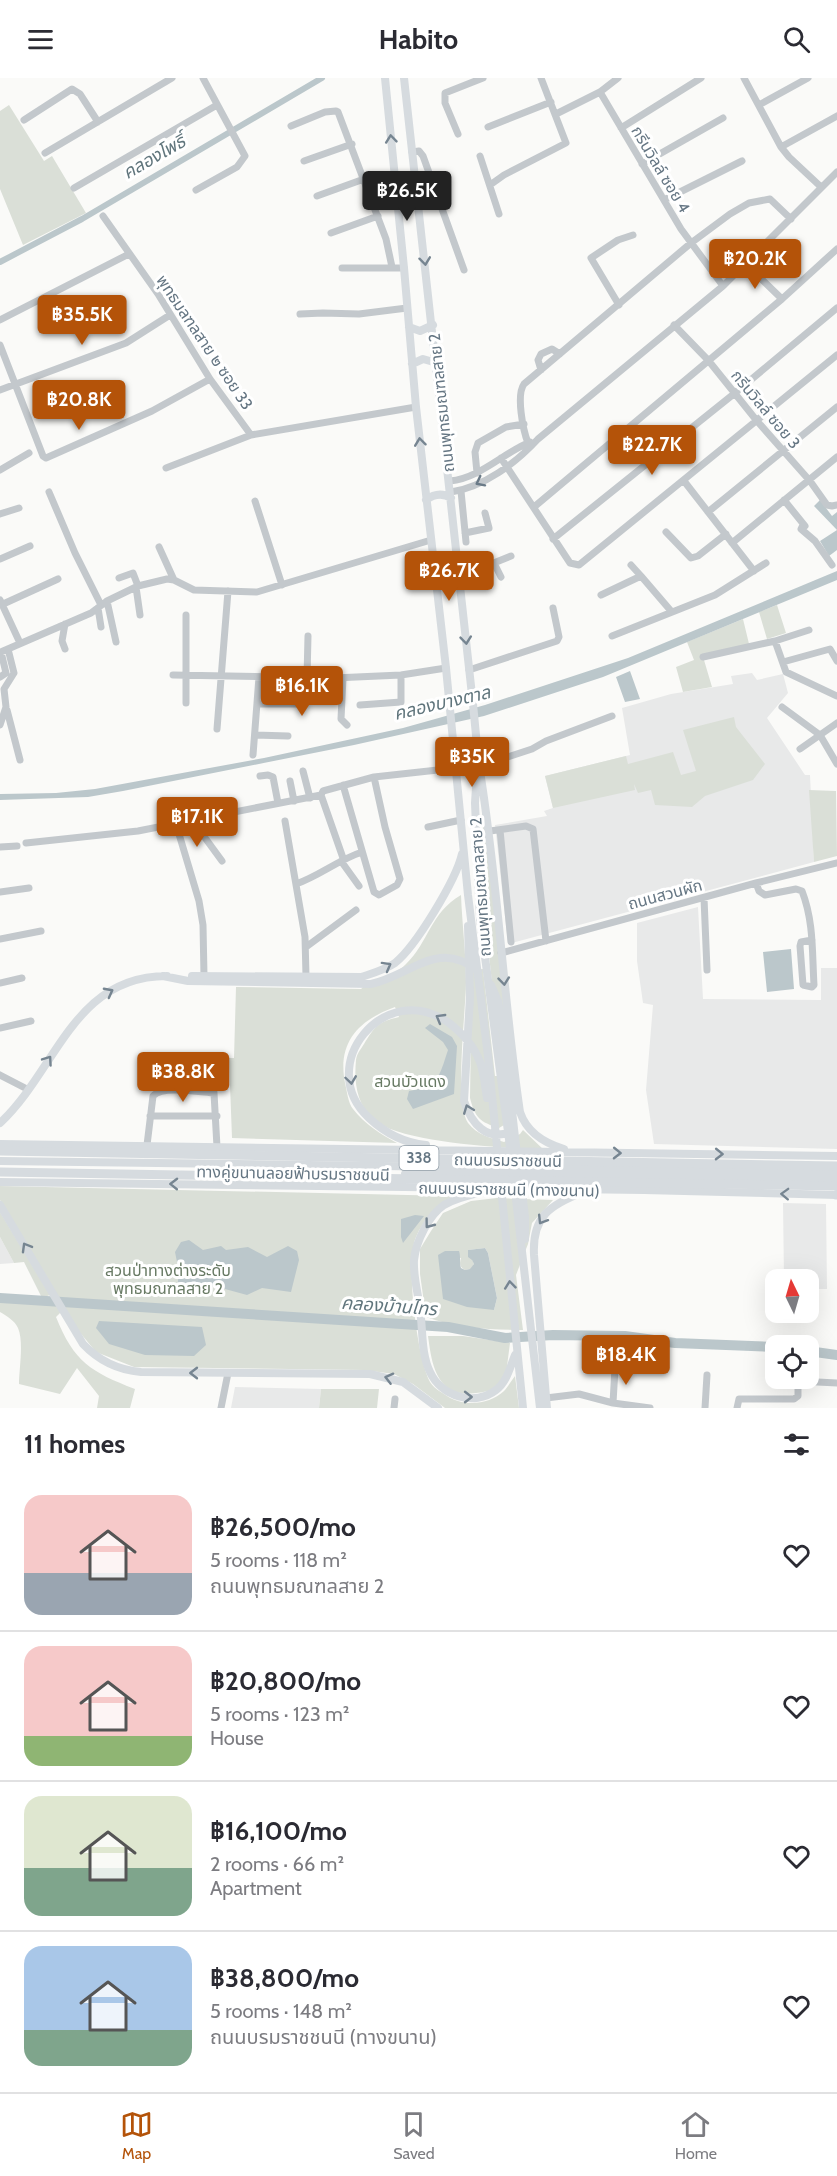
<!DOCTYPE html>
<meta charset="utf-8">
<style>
body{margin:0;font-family:Cabin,"Noto Sans Thai",sans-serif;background:#f7f7f7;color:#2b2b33;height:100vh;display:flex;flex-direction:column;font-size:22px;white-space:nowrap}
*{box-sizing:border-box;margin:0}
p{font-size:20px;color:#7c7c81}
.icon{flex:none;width:33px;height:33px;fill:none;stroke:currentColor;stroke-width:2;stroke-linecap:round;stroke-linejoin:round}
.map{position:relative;height:1330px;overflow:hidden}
.drawer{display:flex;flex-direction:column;background:#fff;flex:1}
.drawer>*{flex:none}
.needle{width:39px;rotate:355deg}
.controls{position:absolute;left:765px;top:1191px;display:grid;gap:12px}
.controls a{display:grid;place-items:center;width:54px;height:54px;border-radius:12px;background:#fff;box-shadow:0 6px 24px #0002;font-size:30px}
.price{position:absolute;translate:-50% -51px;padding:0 14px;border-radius:6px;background:#b45309;color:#fff;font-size:20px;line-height:39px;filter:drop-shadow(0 2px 3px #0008)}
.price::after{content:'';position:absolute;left:50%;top:36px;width:18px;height:14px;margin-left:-9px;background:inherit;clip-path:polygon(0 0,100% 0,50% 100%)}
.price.current{background:#222;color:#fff}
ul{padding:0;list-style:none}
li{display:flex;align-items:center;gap:18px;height:150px;padding:0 24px}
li+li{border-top:2px solid #e1e1e2}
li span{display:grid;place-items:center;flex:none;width:168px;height:120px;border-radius:18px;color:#555}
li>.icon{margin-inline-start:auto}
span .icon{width:72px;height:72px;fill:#fffc;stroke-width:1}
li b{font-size:26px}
h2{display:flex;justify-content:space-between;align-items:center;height:72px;padding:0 24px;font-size:26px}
header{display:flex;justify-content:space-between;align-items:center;height:78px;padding:0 24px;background:#fff;font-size:27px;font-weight:800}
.dock{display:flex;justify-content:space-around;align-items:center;height:84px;border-top:2px solid #e1e1e2;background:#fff;font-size:16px;color:#7c7c81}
.dock a{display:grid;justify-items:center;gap:3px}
.dock .current{color:#b45309}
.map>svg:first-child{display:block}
.built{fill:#e8e9e9}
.green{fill:#dadfd7;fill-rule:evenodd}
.water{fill:#bbc7cb}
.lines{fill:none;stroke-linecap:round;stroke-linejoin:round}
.canal{stroke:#bbc7cb;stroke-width:6}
.river{stroke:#bbc7cb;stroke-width:10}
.minor{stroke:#c3c8cc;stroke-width:7}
.major{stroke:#d6dbdf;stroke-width:8}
.highway{stroke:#d6dbdf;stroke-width:9}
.oneway{stroke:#768591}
.oneway2{stroke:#6a7a87}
.labels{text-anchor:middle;stroke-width:6;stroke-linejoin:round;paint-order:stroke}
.shield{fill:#fff;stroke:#939fa8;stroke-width:1.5}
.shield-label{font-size:15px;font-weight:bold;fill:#657683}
.street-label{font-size:16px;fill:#657683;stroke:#fff}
.park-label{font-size:16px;fill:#687a64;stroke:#fff}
.water-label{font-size:18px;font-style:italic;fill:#60757c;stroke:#fff}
</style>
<header><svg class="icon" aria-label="menu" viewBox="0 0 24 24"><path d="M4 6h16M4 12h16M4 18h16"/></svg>Habito<svg class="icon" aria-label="search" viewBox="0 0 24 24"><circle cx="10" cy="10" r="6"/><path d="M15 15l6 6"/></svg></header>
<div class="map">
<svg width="837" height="1330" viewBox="0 0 837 1330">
<rect width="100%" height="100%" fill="#fafaf8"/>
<path class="built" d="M752,595L757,602L783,596L788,615L767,640L805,697H810L814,784L508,866L495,747L547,738L544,733L553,730L545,698L630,677L622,630L671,616L733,606L731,598Z
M698,829L703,921L821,922V890H837V1071L654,1066L646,1012L653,927L643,925L637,883V845Z
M783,1125L826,1126L827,1211H809L808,1202L784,1201Z
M0,1159L14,1185L0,1186Z
M235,1309L321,1311L319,1330H231Z"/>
<path class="green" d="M9,27L44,83L52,78L86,135L23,167L0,111V33Z
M777,527L786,555L767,561L759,534Z
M743,541L750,570L704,582L712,609L683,614L676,589L694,582L687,564Z
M734,639L736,649L765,686L753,702L705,718L692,729L655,727L651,712L638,715L634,706L635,712L553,730L545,698L626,678L628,686L673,674L681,697L696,693L683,652Z
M809,712L836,713L837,778L814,784Z
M482,731H484L516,1040L499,1050C480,1044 475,1040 470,1020L472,893L483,891L495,998H502L489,877Z
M461,817C462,845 466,875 466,904C466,931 454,1025 468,1045C477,1057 491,1060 504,1064L520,1056L523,1052L544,1072C504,1069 401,1066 373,1041C356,1025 354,1003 356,982C357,975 361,971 364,966C375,948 378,944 399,939L395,929C359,942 337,964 345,1005C347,1013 348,1025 353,1031C365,1046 380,1056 397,1065L232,1060L229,980H234L236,909L361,911C374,899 394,899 406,886C429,864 430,835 461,817Z
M0,1108L452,1118C438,1131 423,1141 416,1159C405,1184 417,1280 430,1304C433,1309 439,1313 444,1316C461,1329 488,1328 504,1313C508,1309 511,1303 515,1298L519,1330H445L413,1306L394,1296L364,1292L134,1289L96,1274L77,1251L0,1122Z
M497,1120L553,1122L532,1145L528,1166L516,1197L523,1252C492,1252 456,1250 426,1239L420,1196V1171L431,1153L443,1135L471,1123ZM485,1170L488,1175L497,1220L494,1232L438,1177L461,1180C459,1186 460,1189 465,1192L471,1191L474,1186L468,1172Z
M0,1134L50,1217L42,1220L24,1184L14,1185L0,1159Z
M0,1224L56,1226L61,1234L56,1239C74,1284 91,1294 135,1311L130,1330H97L99,1318L77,1290L60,1316L19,1306C19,1291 24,1264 18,1250C15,1243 7,1238 0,1234Z
M428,1258H463L510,1265L506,1296L493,1312C483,1314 470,1317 460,1315C434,1310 431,1279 428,1258Z
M321,1311H379L377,1330H319Z"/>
<path class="water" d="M820,422L832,438L837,434V472L829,478L820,463L837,452L814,428Z
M837,493V502L603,599L484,638L354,667L123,713L88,719L0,722V716L56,715L95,711L264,680L403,650L485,627L628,580Z
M630,593L640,621L625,624L616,599Z
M791,871L794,911L767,914L763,874Z
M430,946L452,959L457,968L454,1016L413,1031L407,1021L409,1013C439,1008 439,999 448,972L443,964L425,950Z
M415,1137L424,1138L403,1165L401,1159V1141Z
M189,1162L203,1172L221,1168L226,1172L248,1169L267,1179L288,1168L297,1173L299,1182L291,1214L262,1210L247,1217L214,1208L196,1215L177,1211L179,1194L175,1174L181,1164Z
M485,1170L488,1175L497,1220L494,1232L467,1229L443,1221L438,1177L445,1173H459C461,1179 459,1184 461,1190L465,1192L470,1191L474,1186L472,1182L468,1179V1172Z
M99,1243L202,1249L206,1267L194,1278L145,1277L109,1266L96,1250Z"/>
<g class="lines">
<path class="canal" d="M0,184L82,141L322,0"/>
<path class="river" d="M0,1220L448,1249L505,1260L553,1257L625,1258L675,1265L776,1269
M808,1273L837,1277"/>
<path class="minor" d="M744,0L781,69L789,79L820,108
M600,14L681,151L723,208
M759,27L808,0
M556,36L600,14L618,0
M24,42L72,11L80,16L98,44
M291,48L325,34L336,33L338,34L386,161L392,189
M488,49L551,24
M621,50L701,0
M458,56L445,25V15L483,0
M781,69L837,38
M412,74L419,73L423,78L464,192
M45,75L172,0
M480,78L499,136
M304,83L352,66
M642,86L723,40
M490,107L504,97L566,65L541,0
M74,110L217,27
M196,112L237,89L245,78L203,0
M317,118L364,101
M664,122L742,83
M103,138L158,216L210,301L251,357L416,329
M331,155L378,138
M746,186L782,221
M342,190H404
M619,227L591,180L618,162L633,157
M300,236L323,235L359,236L407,230
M0,242L129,176
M674,247L708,282L757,343L810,403L827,427L832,428L837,427
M0,267L43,378L46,380L152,333L210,301
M541,292L538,282L541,276L552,271L560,276
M0,312L126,265L170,237
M528,365C523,352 516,317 524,306L691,165L730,136L749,125L770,121L791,141
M501,380L570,485L579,487L837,277
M166,390L251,357
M0,392L29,375
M477,395L475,374L478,365L506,349L524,346
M450,403C480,400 503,375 530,364
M684,403L754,493
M461,413L466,464
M49,414L75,475L101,527
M451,414C484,409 516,385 538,361L723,208L837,94
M784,422L805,448
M255,423L282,507
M534,429L782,221L837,171
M708,434L837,329
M0,436L19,430
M803,447L801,451L815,463L832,487
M666,454L691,480L698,478L726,456
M465,455L489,450L485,435
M553,461L735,315L837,230
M732,465L837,379
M159,469L174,502
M0,481L30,468
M494,485L501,499
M631,487L641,498
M459,499L511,478
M119,500L133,495L138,508
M136,509L140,537
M601,517L641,498L671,533
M0,522L20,565
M107,523L116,564
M1,527L58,501
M98,530L101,549
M186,537V625
M65,546L62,563L65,571
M612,558L715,517L766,485
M775,563L786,594L837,618
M703,579L775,563L809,552
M783,584L830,571L837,583
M469,592L557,563L559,559L553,530
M173,597L334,600L401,597L446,590
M0,599L6,595L1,574L91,535L107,523L138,508L167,501L174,502L194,512L257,514L431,462
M307,600L308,558
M343,600L341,641L347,647
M258,626H303L310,600
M360,627L401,624V597
M782,629L820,657L837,686
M7,632L20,682
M0,647L6,629L4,611L14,595L8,571
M217,651L228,513
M255,657L288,658
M800,671L837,645
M253,677L259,599
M480,688L532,671L546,663L612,638
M303,693L310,720
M260,698L268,697L273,699L278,725
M290,703L294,723
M343,707L374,814L379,817L397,807L400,801L385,749L374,699
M192,742L222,783
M285,743L305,859L306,898
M176,746L199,823L203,847L204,898
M428,749L461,742
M500,752L511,864
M490,753L526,748L533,751L546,863
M26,765L138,753L321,717
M0,769L17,768
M343,780L321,717L323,713L374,699L456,690
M341,783L359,808
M756,805L759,813L765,817L796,811L802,813C814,844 812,875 814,907L812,909L803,907L800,868L801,864L812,862
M296,806C319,798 338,782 362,774
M0,814L29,810
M704,820L707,892
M0,861L41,853
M306,869L356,832
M501,875L756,805L837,785
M0,905L22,900
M0,950L31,943
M0,997L27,1011
M212,999L214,1015
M167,1012L168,994
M150,1038H217
M147,1067L153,1018C162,1007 200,1014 214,1015L217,1069
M546,1320L579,1316L613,1325L650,1330
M613,1325L615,1290
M221,1330L228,1295
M394,1330L395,1321
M705,1330L707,1297
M737,1330L739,1321H794L798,1318V1303L837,1305"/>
<path class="major" d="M385,0L404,190L416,329L446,590L468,817L488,978L523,1330
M404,0L473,626L478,678L475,725L480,841L510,1069L540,1330
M409,249L420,253L433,247
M412,286L423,281L437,285
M426,422C434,416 443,415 451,420
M479,687C498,802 503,919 520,1034C527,1055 544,1065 564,1071
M468,848L470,919L464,1023C471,1045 487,1065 512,1053
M163,898L188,903L371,906C410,898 438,860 478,893
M192,898L361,899C373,895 385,892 395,885C416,868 456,802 462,776
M491,907L498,923L503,953L517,1077
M0,1045C57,992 73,898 167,898
M0,1066L837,1078
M426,1067C404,1065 385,1055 369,1040C313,988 385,899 449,945C462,955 474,968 480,984C484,995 485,1008 487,1020
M0,1083L837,1094
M405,1096L837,1102
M0,1104L644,1112L837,1117
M521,1105L525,1139V1161
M483,1114C470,1117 456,1120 444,1127C429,1137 416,1163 414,1182C413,1198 418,1215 420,1231C423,1252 421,1276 430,1294C441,1318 474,1329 496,1312C507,1304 510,1289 515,1277
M0,1127L83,1266C99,1283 118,1292 141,1294L370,1296L403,1304L438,1330
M547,1330L534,1177C532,1138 550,1127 583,1114"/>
<path class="highway" d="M0,1073L837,1088
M0,1094L837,1108
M836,1117H837"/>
</g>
<defs><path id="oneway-chevron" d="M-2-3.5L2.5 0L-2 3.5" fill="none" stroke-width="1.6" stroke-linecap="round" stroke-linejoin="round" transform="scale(1.5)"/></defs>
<g class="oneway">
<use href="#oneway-chevron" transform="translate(391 61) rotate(-96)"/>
<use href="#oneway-chevron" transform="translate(425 183) rotate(83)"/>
<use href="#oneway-chevron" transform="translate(420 364) rotate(-97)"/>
<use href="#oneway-chevron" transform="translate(466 562) rotate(84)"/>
<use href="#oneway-chevron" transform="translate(387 888) rotate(-29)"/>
<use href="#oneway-chevron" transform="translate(504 903) rotate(84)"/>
<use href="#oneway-chevron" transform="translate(109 914) rotate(-28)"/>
<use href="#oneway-chevron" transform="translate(440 940) rotate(-150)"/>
<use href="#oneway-chevron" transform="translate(48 982) rotate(-55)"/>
<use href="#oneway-chevron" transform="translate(351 1002) rotate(82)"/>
<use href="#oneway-chevron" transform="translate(468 1031) rotate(-111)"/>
<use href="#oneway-chevron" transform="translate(617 1075) rotate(1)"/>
<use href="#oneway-chevron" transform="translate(719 1076) rotate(1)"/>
<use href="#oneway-chevron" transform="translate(174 1106) rotate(-179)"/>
<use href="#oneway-chevron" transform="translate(785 1116) rotate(-178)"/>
<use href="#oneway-chevron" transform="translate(542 1142) rotate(122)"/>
<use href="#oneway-chevron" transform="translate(429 1146) rotate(127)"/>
<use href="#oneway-chevron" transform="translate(26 1169) rotate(-120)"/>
<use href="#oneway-chevron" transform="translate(510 1207) rotate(-96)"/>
<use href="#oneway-chevron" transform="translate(194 1295) rotate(-180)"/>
<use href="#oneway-chevron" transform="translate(389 1300) rotate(-166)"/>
<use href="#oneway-chevron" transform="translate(468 1319)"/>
</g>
<use class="oneway2" href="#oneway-chevron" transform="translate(480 404) rotate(153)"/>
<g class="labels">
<rect class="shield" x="399.5" y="1068" width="39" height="24" rx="4.5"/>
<g class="shield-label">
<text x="419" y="1085">338</text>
</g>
<g class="street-label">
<text transform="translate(661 91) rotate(59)" y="6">กรีนวิลล์ ซอย 4</text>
<text transform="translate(205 264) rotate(56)" y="6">พุทธมลฑลสาย ๒ ซอย 33</text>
<text transform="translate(441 325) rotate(-96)" y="6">ถนนพุทธมณฑลสาย 2</text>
<text transform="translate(766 331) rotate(50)" y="6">กรีนวิลล์ ซอย 3</text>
<text transform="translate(480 809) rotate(-94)" y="6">ถนนพุทธมณฑลสาย 2</text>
<text transform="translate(665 816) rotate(-15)" y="6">ถนนสวนผัก</text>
<text transform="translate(508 1082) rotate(1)" y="6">ถนนบรมราชชนนี</text>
<text transform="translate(293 1095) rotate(1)" y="6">ทางคู่ขนานลอยฟ้าบรมราชชนนี</text>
<text transform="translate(509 1111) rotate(1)" y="6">ถนนบรมราชชนนี (ทางขนาน)</text>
</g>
<g class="park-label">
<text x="410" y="1009">สวนบัวแดง</text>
<text x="168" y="1198">สวนป่าทางต่างระดับ<tspan x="168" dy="18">พุทธมณฑลสาย 2</tspan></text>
</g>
<g class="water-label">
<text transform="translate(154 79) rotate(-30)" y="6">คลองโพธิ์</text>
<text transform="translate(442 625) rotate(-13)" y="6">คลองบางตาล</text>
<text transform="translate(389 1228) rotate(4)" y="6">คลองบ้านไทร</text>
</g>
</g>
</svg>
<div class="controls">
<a><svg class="needle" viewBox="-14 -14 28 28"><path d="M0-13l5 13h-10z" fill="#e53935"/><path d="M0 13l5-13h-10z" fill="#7c7c81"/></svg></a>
<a><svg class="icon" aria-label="locate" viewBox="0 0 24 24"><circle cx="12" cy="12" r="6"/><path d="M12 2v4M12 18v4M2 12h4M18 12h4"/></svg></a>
</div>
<b class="price current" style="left:407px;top:144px">฿26.5K</b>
<b class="price" style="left:755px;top:212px">฿20.2K</b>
<b class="price" style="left:82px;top:268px">฿35.5K</b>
<b class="price" style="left:79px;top:353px">฿20.8K</b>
<b class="price" style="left:652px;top:398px">฿22.7K</b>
<b class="price" style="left:449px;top:524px">฿26.7K</b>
<b class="price" style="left:302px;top:639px">฿16.1K</b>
<b class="price" style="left:472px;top:710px">฿35K</b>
<b class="price" style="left:197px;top:770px">฿17.1K</b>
<b class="price" style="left:183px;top:1025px">฿38.8K</b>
<b class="price" style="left:626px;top:1308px">฿18.4K</b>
</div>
<section class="drawer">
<h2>11 homes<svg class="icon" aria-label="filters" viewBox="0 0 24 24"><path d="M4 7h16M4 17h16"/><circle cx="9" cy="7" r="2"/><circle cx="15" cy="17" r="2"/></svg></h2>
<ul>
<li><span style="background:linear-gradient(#f6c9c9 65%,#9aa5b1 0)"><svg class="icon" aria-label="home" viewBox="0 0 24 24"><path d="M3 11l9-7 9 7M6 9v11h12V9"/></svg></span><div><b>฿26,500/mo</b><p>5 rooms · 118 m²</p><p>ถนนพุทธมณฑลสาย 2</p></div><svg class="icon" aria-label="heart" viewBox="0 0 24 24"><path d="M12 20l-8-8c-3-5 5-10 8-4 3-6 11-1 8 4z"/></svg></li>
<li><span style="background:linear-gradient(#f6c9c9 75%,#8fb573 0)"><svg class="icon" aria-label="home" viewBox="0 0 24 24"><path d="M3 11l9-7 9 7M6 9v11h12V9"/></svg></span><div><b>฿20,800/mo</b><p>5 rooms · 123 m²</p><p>House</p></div><svg class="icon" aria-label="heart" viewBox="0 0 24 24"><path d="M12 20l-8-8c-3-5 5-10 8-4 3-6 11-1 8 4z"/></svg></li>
<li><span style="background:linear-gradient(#dfe7d0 60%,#7fa58c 0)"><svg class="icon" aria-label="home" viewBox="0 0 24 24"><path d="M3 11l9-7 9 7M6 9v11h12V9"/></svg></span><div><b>฿16,100/mo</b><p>2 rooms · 66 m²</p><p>Apartment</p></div><svg class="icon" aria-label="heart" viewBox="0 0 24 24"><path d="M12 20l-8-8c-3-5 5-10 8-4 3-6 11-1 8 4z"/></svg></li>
<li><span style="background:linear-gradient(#a9c7e8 70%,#7fa58c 0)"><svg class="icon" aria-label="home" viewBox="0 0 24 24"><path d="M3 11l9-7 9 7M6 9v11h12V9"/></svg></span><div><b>฿38,800/mo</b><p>5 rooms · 148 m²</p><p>ถนนบรมราชชนนี (ทางขนาน)</p></div><svg class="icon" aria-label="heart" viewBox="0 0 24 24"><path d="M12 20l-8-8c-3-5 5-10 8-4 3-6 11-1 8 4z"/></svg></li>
</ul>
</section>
<nav class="dock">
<a class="current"><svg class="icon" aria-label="map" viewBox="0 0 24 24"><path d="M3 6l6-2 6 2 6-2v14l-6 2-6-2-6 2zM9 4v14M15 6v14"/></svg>Map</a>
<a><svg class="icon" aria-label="saved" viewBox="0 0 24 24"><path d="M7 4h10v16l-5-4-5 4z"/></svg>Saved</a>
<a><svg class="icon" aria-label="home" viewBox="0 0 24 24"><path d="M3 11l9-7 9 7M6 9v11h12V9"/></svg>Home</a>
</nav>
